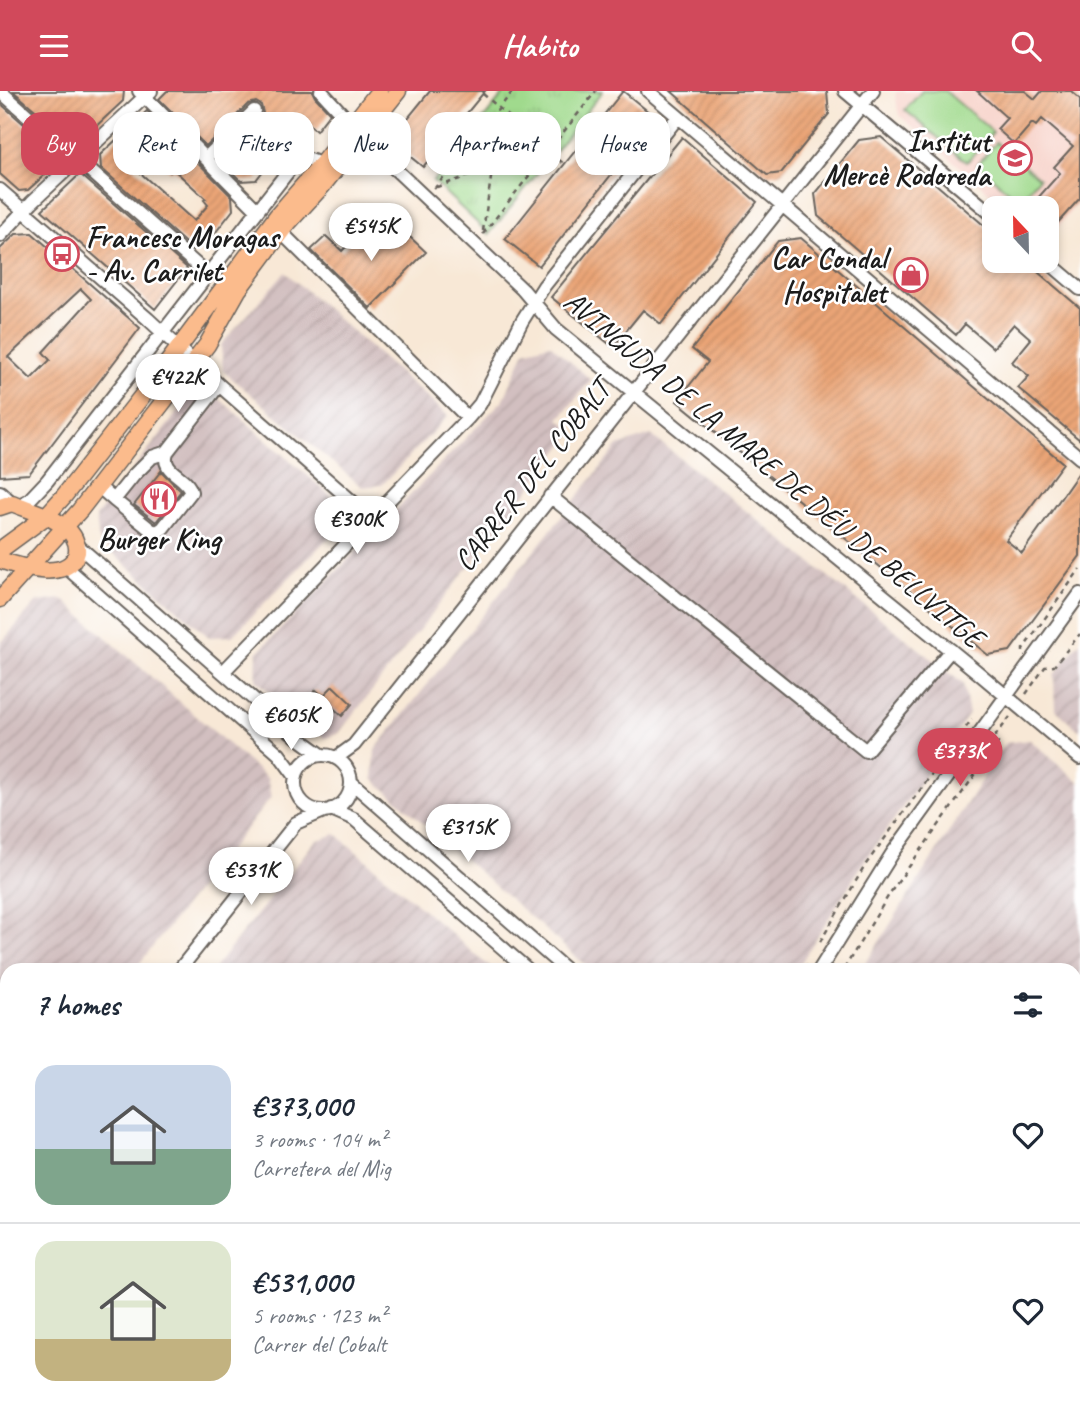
<!DOCTYPE html>
<meta charset="utf-8">
<style>
body{margin:0;font-family:Caveat,sans-serif;background:#f2f2f3;color:#1f2937;height:100vh;display:flex;flex-direction:column;font-size:26px;white-space:nowrap}
*{box-sizing:border-box;margin:0}
p{font-size:23px;color:#747a83}
.icon{flex:none;width:38px;height:38px;fill:none;stroke:currentColor;stroke-width:2;stroke-linecap:round;stroke-linejoin:round}
.map{position:relative;flex:1;overflow:hidden}
.drawer{position:absolute;left:0px;top:872px;width:1082px;height:450px;display:flex;flex-direction:column;background:#fff;border-radius:21px 21px 0 0;box-shadow:0 4px 10px #0003}
.drawer>*{flex:none}
.hud{position:absolute;left:21px;top:21px;width:700px;height:63px;display:flex;gap:14px}
.needle{width:46px;rotate:338deg}
.tools{position:absolute;left:982px;top:105px;display:grid;gap:14px}
.tools a{display:grid;place-items:center;width:77px;height:77px;border-radius:14px;background:#fff;box-shadow:0 4px 10px #0003;font-size:35px}
.price{position:absolute;translate:-50% -60px;padding:0 16px;border-radius:24px;background:#fff;color:#222;font-size:23px;line-height:46px;filter:drop-shadow(0 2px 4px #0008)}
.price::after{content:'';position:absolute;left:50%;top:42px;width:21px;height:16px;margin-left:-10px;background:inherit;clip-path:polygon(0 0,100% 0,50% 100%)}
.price.on{background:#d1495b;color:#fff}
ul{padding:0;list-style:none}
li{display:flex;align-items:center;gap:21px;height:175px;padding:0 35px}
li+li{border-top:2px solid #e0e1e3}
li span{display:grid;place-items:center;flex:none;width:196px;height:140px;border-radius:21px;color:#555}
li>.icon{margin-inline-start:auto}
span .icon{width:84px;height:84px;fill:#fffc;stroke-width:1}
li b{font-size:30px}
h2{display:flex;justify-content:space-between;align-items:center;height:84px;padding:0 35px;font-size:30px}
.tag{padding:0 24px;border-radius:21px;background:#fff;box-shadow:0 4px 10px #0003;font-size:24px;line-height:63px}
.tag.on{background:#d1495b;color:#fff}
header{display:flex;justify-content:space-between;align-items:center;height:91px;padding:0 35px;background:#d1495b;color:#fff;font-size:32px;font-weight:600}
.map>svg:first-child{display:block}
.built{fill:#f7d1c8}
.industrial{fill:url(#industrial-furrows)}
.park{fill:url(#park-tufts);stroke:#5e7b54;stroke-width:2}
.pitch{fill:#a0da8d;stroke:#5e7b54;stroke-width:2}
.building{fill:url(#building-hatch);fill-rule:evenodd}
.lines{fill:none;stroke-linecap:round;stroke-linejoin:round}
.minor-casing{stroke:#69635d;stroke-width:16}
.major-casing{stroke:#69635d;stroke-width:19}
.path{stroke:#69635d;stroke-width:2.5;stroke-dasharray:5 5;stroke-linecap:butt}
.minor{stroke:#fff;stroke-width:12}
.major{stroke:#fbbb8c;stroke-width:16}
.labels{text-anchor:middle;stroke-width:5;stroke-linejoin:round;paint-order:stroke}
.poi-label{font-size:30px;font-weight:bold;fill:#1c1c1c;stroke:#fff;text-anchor:end}
.street-label{font-size:30px;fill:#1c1c1c;stroke:#fff}
</style>
<header><svg class="icon" aria-label="menu" viewBox="0 0 24 24"><path d="M4 6h16M4 12h16M4 18h16"/></svg>Habito<svg class="icon" aria-label="search" viewBox="0 0 24 24"><circle cx="10" cy="10" r="6"/><path d="M15 15l6 6"/></svg></header>
<div class="map">
<svg width="1080" height="1320" viewBox="0 0 1080 1320">
<defs>
<pattern id="industrial-furrows" width="10" height="10" patternUnits="userSpaceOnUse" patternTransform="scale(1.75)"><rect width="10" height="10" fill="#d2bfc0"/><path d="M-1 1l2-2M0 10L10 0M9 11l2-2" fill="none" stroke="#b4a4a4"/></pattern>
<pattern id="park-tufts" width="24" height="20" patternUnits="userSpaceOnUse" patternTransform="scale(1.75)"><rect width="24" height="20" fill="#a0da8d"/><path d="M3 7l-1-3M5 7V3M7 7l1-3M15 17l-1-3M17 17v-4M19 17l1-3" fill="none" stroke="#89ba79"/></pattern>
<pattern id="building-hatch" width="6" height="6" patternUnits="userSpaceOnUse" patternTransform="scale(1.75)"><rect width="6" height="6" fill="#eaa476"/><path d="M-1 1l2-2M0 6l6-6M5 7l2-2" fill="none" stroke="#c88d66"/></pattern>
</defs>
<rect width="100%" height="100%" fill="#fff"/>
<filter id="ink" filterUnits="userSpaceOnUse"><feTurbulence type="fractalNoise" baseFrequency=".0143" numOctaves="2"/><feDisplacementMap in="SourceGraphic" scale="14" xChannelSelector="R" yChannelSelector="G"/><feConvolveMatrix kernelMatrix="1 2 1 2 8 2 1 2 1" color-interpolation-filters="sRGB"/></filter>
<filter id="wash" filterUnits="userSpaceOnUse"><feTurbulence type="fractalNoise" baseFrequency=".00686" numOctaves="4" result="noise"/><feDisplacementMap in="SourceGraphic" scale="28" xChannelSelector="R" yChannelSelector="G"/><feGaussianBlur stdDeviation="1.57" result="paint"/><feColorMatrix in="noise" values="0 0 0 0 0 0 0 0 0 0 0 0 0 0 0 0 0 1.4 0 .05"/><feComposite in="paint" operator="in"/></filter>
<g filter="url(#wash)">
<rect width="100%" height="100%" fill="#f8e8d6"/>
<path class="built" d="M898,0H1077L1080,2V110L1047,148L1046,117H1008L899,24L895,3Z"/>
<path class="industrial" d="M285,181L448,325L382,394L362,396L223,280L221,254Z
M550,253L591,289L559,328L574,340L339,642L325,647L256,589L257,562L504,308L525,260Z
M213,302L339,412L340,435L232,545L209,546L99,450L96,426L192,303Z
M651,344L963,593L969,623L865,769L797,878H590L373,688L375,659L618,355Z
M62,508L267,687L271,706L135,878H7V1032H0V553L37,511Z
M1080,550V640L1055,618L1054,584Z
M1030,649L1080,692V1035L1075,1045L1074,878H862L1005,652Z
M336,743L492,878H214L315,750Z
M7,1153V1314H225L232,1320H0V1154Z
M1075,1263L1080,1265V1320H963L967,1314H1074Z
M337,1314H502L498,1320H344Z
M568,1314H917L914,1320H563Z"/>
<path class="park" d="M506,0H603L489,143L433,90Z"/>
<path class="pitch" d="M922,0H945L993,41L967,71L905,19Z
M996,51L1039,87L1020,110L977,74Z"/>
<g id="blocks">
<path class="building" d="M13,0H124L123,10L76,54Z
M167,0H312L315,6L330,22L316,40L303,28L256,89L241,90L218,67L260,26L263,22L261,14L256,11L248,13L206,55L159,8Z
M430,0H485L423,76L390,49Z
M623,0L656,27L539,175L505,148Z
M671,0H827L829,23L781,82L767,84Z
M977,0H1025L1035,8L1042,0H1071L1080,8V107L1046,145V117H1029L1060,82L1054,76L1073,55L1042,28L1036,35L1032,32L1014,53L997,38L1007,27Z
M0,12L59,64L60,70L28,99L19,100L0,83Z
M147,20L232,106L233,119L205,155L191,157L101,77L100,64ZM143,55L170,81L173,78L206,108L204,109L208,114L194,130L127,70Z
M682,46L757,111L661,233L643,219L613,256L551,206Z
M881,46L994,143V170H1025L1080,217V349L1018,297L1029,285L1012,271L1031,248L1014,233L993,257L965,233L956,244L818,125L815,103L859,49Z
M80,83L187,177L155,218L42,119Z
M396,133L426,161L370,217L311,159L326,145L342,160L356,145L370,160Z
M32,142L140,237L29,383L0,385V158L16,143ZM81,198L91,208L43,261L50,269L31,288L8,266Z
M801,147L1063,372L1006,449L1022,462L1080,380V465L1010,560L988,564L677,310L708,271L692,258L778,150Z
M161,380L181,400L156,431L134,414Z
M333,595L352,613L342,625L329,613L312,631L298,618L316,599L323,605Z"/>
</g>
</g>
<g filter="url(#ink)">
<use href="#blocks" fill-opacity="0" stroke="#69635d" stroke-width="2"/>
<g class="lines">
<g class="minor-casing">
<path id="minor" d="M0,0L207,183
M139,0L257,119
M321,0L377,61L523,199L556,238L975,579L1080,667
M648,0L1080,367
M845,0L994,125
M210,63L254,20
M0,99L148,228L219,294L371,427
M281,141L468,327
M0,145L32,111L151,0
M1046,169L1080,198
M98,395L114,409L134,384L152,366L167,361L219,294
M0,401L12,412
M550,405L866,660L951,559
M114,409L151,439L157,441L163,437L191,401C187,384 160,382 167,361
M18,415L29,409L47,390L293,74C303,65 311,68 321,74
M77,454L297,646L322,664
M66,476L279,663L296,686
M223,581L468,327L480,313L522,230L544,195L678,26
M295 692a28 28 0 1 1 56 0a28 28 0 1 1-56 0Z
M336,667L354,654L873,0
M351,691L565,878
M331,718L354,728L527,878
M180,878L296,732L324,720
M820,878L892,763L1080,503
M0,1070H7
M1074,1082L1080,1072
M0,1128L7,1129
M1074,1235L1080,1237
M260,1314L268,1320
M307,1314L315,1320
M528,1320L533,1314
M936,1320L940,1314"/>
</g>
<g class="major-casing">
<path id="major" d="M0,416L12,412C29,419 52,425 66,437C73,443 78,452 77,461C70,492 20,476 0,469
M0,459L45,426L64,405L160,282L277,125L321,74L379,0
M0,508L80,419L207,254L238,199L287,133L322,95L398,0"/>
</g>
<path class="path" d="M483,3L565,74
M528,42L538,31
M437,96L477,82L539,70
M434,98L513,0
M483,140L494,67L492,26
M483,143L596,0
M1023,561V558L1080,478
M1026,603L1045,576L1054,575L1080,543
M820,851L866,773L972,628
M804,878L808,871
M844,878L890,802L998,652L996,644L1010,626
M550,1320L554,1314"/>
<use href="#minor" class="minor"/>
<use href="#major" class="major"/>
</g>
</g>
<defs>
<g id="school-ring" transform="scale(1.75)"><circle r="9.5" fill="#fff" stroke="#d1495b" stroke-width="1.5"/><path d="M0-5L7-2L0 1L-7-2ZM-4 1L0 2.5L4 1V4Q0 6-4 4Z" fill="#d1495b"/></g>
<g id="bus-ring" transform="scale(1.75)"><circle r="9.5" fill="#fff" stroke="#d1495b" stroke-width="1.5"/><path d="M-5-6H5V4H4V6H2V4H-2V6H-4V4H-5ZM-3.5-4V0h7V-4ZM-3.5 1.2v1.5H-2V1.2ZM2 1.2v1.5H3.5V1.2Z" fill="#d1495b"/></g>
<g id="shop-ring" transform="scale(1.75)"><circle r="9.5" fill="#fff" stroke="#d1495b" stroke-width="1.5"/><path d="M-5-2.5h2.3a2.7 3.5 0 0 1 5.4 0H5L5.5 6h-11ZM-1.5-2.5h3a1.5 2.3 0 0 0-3 0Z" fill="#d1495b"/></g>
<g id="restaurant-ring" transform="scale(1.75)"><circle r="9.5" fill="#fff" stroke="#d1495b" stroke-width="1.5"/><path d="M-5-6h1v4h1v-4h1v4h1v-4h1v5L-1.5 .5V6h-2V.5L-5-1ZM5-6V6H3V1.5H1.5Q1.5-4 5-6Z" fill="#d1495b"/></g>
</defs>
<g fill-rule="evenodd">
<use href="#school-ring" x="1015" y="67"/>
<use href="#bus-ring" x="62" y="163"/>
<use href="#shop-ring" x="911" y="184"/>
<use href="#restaurant-ring" x="159" y="408"/>
</g>
<g class="labels">
<g class="poi-label">
<text x="990" y="60">Institut<tspan x="990" dy="34">Mercè Rodoreda</tspan></text>
<text x="86" y="156" text-anchor="start">Francesc Moragas<tspan x="86" dy="34">- Av. Carrilet</tspan></text>
<text x="886" y="177">Car Condal<tspan x="886" dy="34">Hospitalet</tspan></text>
<text x="159" y="458" text-anchor="middle">Burger King</text>
</g>
<g class="street-label">
<text transform="translate(774 378) rotate(40)" y="10">AVINGUDA DE LA MARE DE DÉU DE BELLVITGE</text>
<text transform="translate(532 384) rotate(-52)" y="10">CARRER DEL COBALT</text>
</g>
</g>
</svg>
<div class="tools">
<a><svg class="needle" viewBox="-14 -14 28 28"><path d="M0-13l5 13h-10z" fill="#e53935"/><path d="M0 13l5-13h-10z" fill="#747a83"/></svg></a>
</div>
<b class="price" style="left:371px;top:172px">€545K</b>
<b class="price" style="left:178px;top:323px">€422K</b>
<b class="price" style="left:357px;top:465px">€300K</b>
<b class="price" style="left:291px;top:661px">€605K</b>
<b class="price on" style="left:960px;top:697px">€373K</b>
<b class="price" style="left:468px;top:773px">€315K</b>
<b class="price" style="left:251px;top:816px">€531K</b>
<div class="hud">
<a class="tag on">Buy</a>
<a class="tag">Rent</a>
<a class="tag">Filters</a>
<a class="tag">New</a>
<a class="tag">Apartment</a>
<a class="tag">House</a>
</div>
<section class="drawer">
<h2>7 homes<svg class="icon" aria-label="filters" viewBox="0 0 24 24"><path d="M4 7h16M4 17h16"/><circle cx="9" cy="7" r="2"/><circle cx="15" cy="17" r="2"/></svg></h2>
<ul>
<li><span style="background:linear-gradient(#c9d6e8 60%,#7fa58c 0)"><svg class="icon" aria-label="home" viewBox="0 0 24 24"><path d="M3 11l9-7 9 7M6 9v11h12V9"/></svg></span><div><b>€373,000</b><p>3 rooms · 104 m²</p><p>Carretera del Mig</p></div><svg class="icon" aria-label="heart" viewBox="0 0 24 24"><path d="M12 20l-8-8c-3-5 5-10 8-4 3-6 11-1 8 4z"/></svg></li>
<li><span style="background:linear-gradient(#dfe7d0 70%,#c2b280 0)"><svg class="icon" aria-label="home" viewBox="0 0 24 24"><path d="M3 11l9-7 9 7M6 9v11h12V9"/></svg></span><div><b>€531,000</b><p>5 rooms · 123 m²</p><p>Carrer del Cobalt</p></div><svg class="icon" aria-label="heart" viewBox="0 0 24 24"><path d="M12 20l-8-8c-3-5 5-10 8-4 3-6 11-1 8 4z"/></svg></li>
</ul>
</section>
</div>
